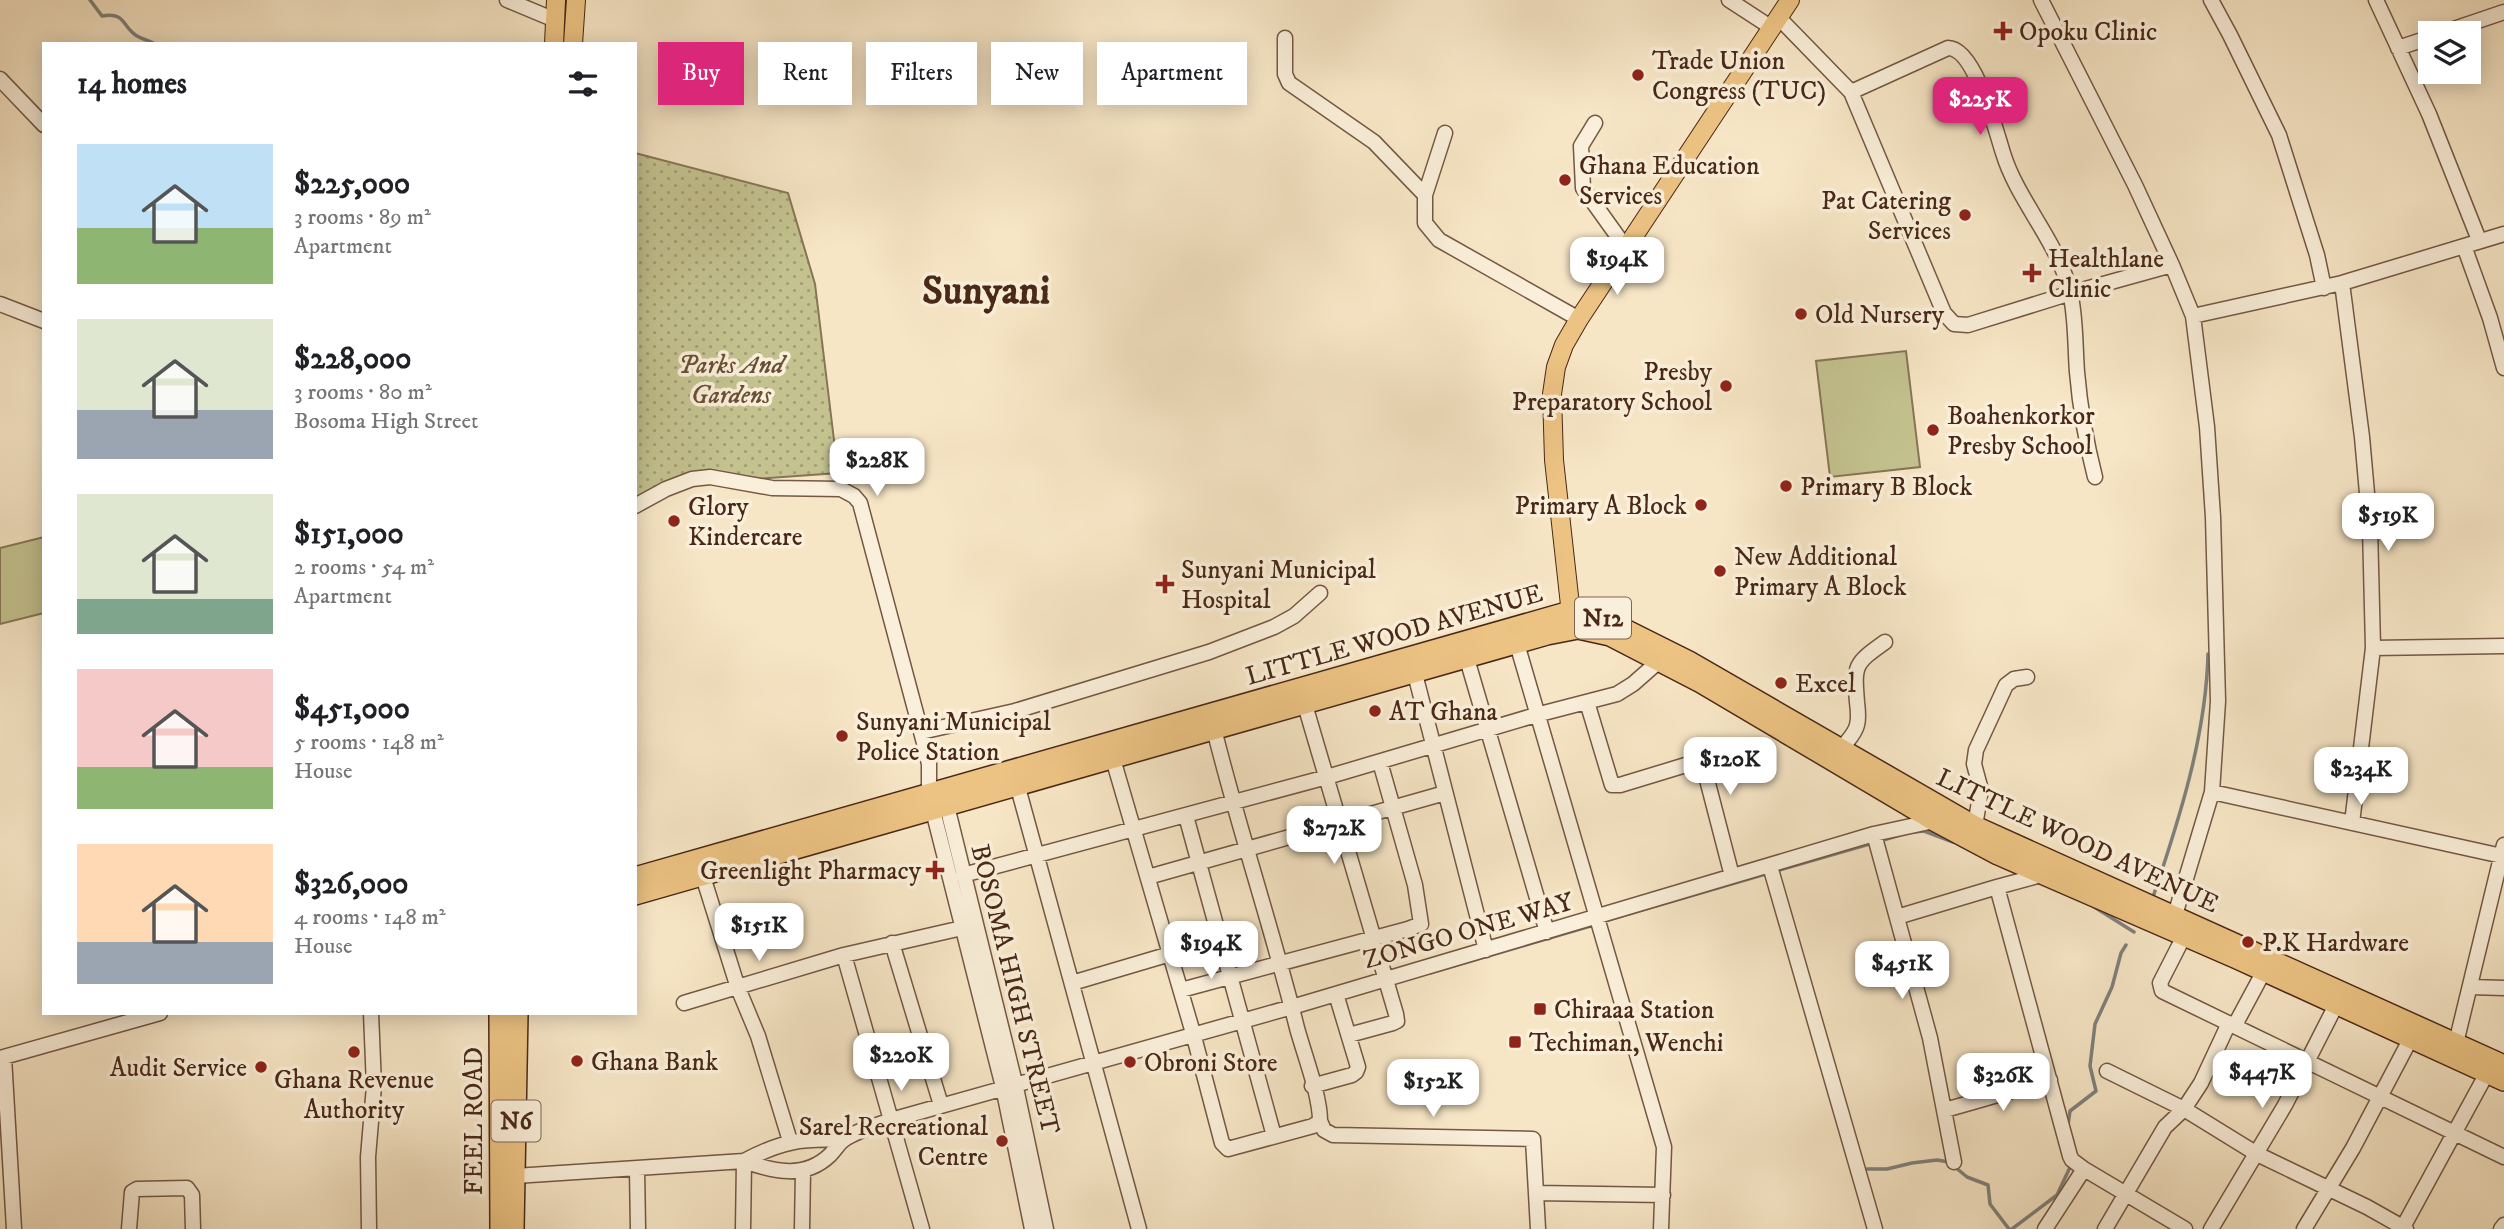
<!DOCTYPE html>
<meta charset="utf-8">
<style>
body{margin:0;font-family:"IM FELL DW Pica",serif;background:#f6f6f6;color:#202124;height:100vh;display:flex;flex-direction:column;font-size:26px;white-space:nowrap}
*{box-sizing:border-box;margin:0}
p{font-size:23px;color:#757577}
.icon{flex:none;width:38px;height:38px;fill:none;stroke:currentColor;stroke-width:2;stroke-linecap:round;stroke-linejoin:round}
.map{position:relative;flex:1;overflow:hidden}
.drawer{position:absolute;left:42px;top:42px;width:595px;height:973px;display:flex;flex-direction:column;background:#fff;border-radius:0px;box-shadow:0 4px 18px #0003}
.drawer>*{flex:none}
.guide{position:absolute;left:658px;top:42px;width:665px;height:63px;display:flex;gap:14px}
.controls{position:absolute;left:2418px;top:21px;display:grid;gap:14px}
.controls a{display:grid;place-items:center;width:63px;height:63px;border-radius:0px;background:#fff;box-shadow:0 4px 18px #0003;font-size:35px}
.price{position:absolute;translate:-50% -60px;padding:0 16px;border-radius:14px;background:#fff;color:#222;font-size:23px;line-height:46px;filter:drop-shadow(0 2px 4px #0008)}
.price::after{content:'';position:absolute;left:50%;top:42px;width:21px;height:16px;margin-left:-10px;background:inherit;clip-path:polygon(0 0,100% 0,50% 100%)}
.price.on{background:#db2777;color:#fff}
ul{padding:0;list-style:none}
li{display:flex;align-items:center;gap:21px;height:175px;padding:0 35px}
li span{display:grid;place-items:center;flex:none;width:196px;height:140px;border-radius:0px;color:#555}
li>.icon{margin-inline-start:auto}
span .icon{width:84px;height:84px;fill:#fffc;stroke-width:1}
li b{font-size:30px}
h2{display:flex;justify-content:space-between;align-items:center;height:84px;padding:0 35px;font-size:30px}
.pill{padding:0 24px;border-radius:0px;background:#fff;box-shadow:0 4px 18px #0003;font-size:24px;line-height:63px}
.pill.on{background:#db2777;color:#fff}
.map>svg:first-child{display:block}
.grass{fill:#c4c390;stroke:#867654;stroke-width:2}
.garden{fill:url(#garden-dots);stroke:#867654;stroke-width:2}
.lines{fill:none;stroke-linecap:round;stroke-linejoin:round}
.stream{stroke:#7e817c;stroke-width:3.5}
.minor-casing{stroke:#745843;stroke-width:17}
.major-casing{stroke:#492817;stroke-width:20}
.highway-casing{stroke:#492817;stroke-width:22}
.minor{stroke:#faefda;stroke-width:14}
.major{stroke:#ecc383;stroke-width:18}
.highway{stroke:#ecc383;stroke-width:19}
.poi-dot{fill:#8f2418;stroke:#faefda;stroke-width:2.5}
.labels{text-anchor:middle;stroke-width:7;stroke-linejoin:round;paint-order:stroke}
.shield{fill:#faefda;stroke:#7e6452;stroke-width:2}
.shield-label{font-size:24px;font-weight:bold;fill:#492817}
.poi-label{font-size:26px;fill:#492817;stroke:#faefda;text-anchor:start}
.park-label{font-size:26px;font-style:italic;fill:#684f35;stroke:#faefda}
.street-label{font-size:26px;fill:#492817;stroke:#faefda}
.town-label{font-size:40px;font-weight:bold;fill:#492817;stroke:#faefda}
</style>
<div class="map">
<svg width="2504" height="1229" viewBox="0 0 2504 1229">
<defs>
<pattern id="garden-dots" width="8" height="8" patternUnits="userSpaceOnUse" patternTransform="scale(1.75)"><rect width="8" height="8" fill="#c4c390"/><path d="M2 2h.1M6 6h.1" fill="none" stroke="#a19e75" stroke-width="1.8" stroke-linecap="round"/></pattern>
</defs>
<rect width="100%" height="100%" fill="#f7e6c6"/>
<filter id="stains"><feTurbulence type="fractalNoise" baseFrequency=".00286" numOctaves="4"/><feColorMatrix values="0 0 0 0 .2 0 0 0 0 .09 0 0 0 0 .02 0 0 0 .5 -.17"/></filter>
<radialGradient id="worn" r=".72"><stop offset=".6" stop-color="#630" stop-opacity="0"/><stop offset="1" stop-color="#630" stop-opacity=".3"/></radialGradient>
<path class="grass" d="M1906,351L1920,467L1830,477L1816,361Z
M44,537V613L0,624V548Z"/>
<path class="garden" d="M635,153L788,193L815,284L838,473L740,480L694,475L635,502Z"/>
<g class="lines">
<path class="stream" d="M90,0L102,16C127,11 122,29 139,37C144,40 149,40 155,44
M1914,832L1924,831L1953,842
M1880,841L1900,835
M1776,871L1873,843
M2153,897C2179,820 2206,736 2208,654
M2091,905L2134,932
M1601,922L1769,873
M1430,973L1594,925
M2068,1125L2070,1111L2096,1091L2090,1066L2095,1024L2112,987L2121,953L2126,945
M1867,1169H1887L1912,1163L1937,1160L1949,1162L1967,1177L1988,1185L1990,1204L2009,1229
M2012,1229L2057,1195L2072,1163"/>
<g class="minor-casing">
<path id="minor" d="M507,0L555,20
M1729,0L1772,28
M2041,0L2135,185L2172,265L2193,316L2207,427L2213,517L2218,701L2212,792L2175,915
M2211,0L2230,35L2279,135L2317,255L2324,288
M2376,0L2429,114L2479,240
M1779,18L1851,92L1944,313L1954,324L1968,325L2071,293L2172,265
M2442,33L2504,12
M1285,38V74L1289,83L1374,142L1425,195
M2398,48L2431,37
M0,79L44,125
M1851,92L1948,48C1975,48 1996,131 2003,153C2018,202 2058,241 2070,292C2076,317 2075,346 2077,372C2080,408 2086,442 2095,477
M1595,123L1581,146L1583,188L1626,248
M1445,133L1425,195V223L1439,240L1579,319
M2464,246L2490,318L2504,368
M2342,283L2362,437L2370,527L2373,648L2352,823
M0,304L44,321
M2193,316L2342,283L2504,234
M635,506L666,489L692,479L710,477L772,488L841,489L854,496L860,503L924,743L929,764V795L1003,1087L1032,1229
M1517,644L1664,1147L1661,1229
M2373,648L2504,646
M1467,659L1547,932
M1415,674L1486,950
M1587,702L1612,785H1620L1689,764L1698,763L1704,768L1732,876
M1305,705L1396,1014L1397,1021L1393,1023L1349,1035
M921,732L1015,711L1209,652L1274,627L1294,616L1320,593
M1842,748C1847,741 1855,734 1857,725C1859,718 1858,710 1857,702C1854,665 1854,664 1885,642
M1113,759L1193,1033L1222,1143L1228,1149L1313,1126L1320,1121C1320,1095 1304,1054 1297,1028C1272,928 1239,830 1214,729
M1017,784L1139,1229
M2212,792L2502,856
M945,798L1015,1083L1046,1229
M1186,816L1274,1136
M1975,826L1981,790L1974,764L1976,750L2006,685L2014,679L2027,677
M1874,834L1930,1038L1954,1162
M1770,866L1875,1229
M700,867L738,988L758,1036L790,1141
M2045,874L1997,887L2070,1156L2072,1160L2084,1169L2045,1229
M963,875L1327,777L1536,715L1617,694L1633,684L1658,662
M1148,877L1445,793
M1897,917L1997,887
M2184,936L2160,983L2162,991C2276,1046 2389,1102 2504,1157
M892,943L941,1105
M1072,983L1170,954
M2470,987L2504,988
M1181,990L1408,929L1421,924L1415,885L1380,762
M684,1003L844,955
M2235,1025L2264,971
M2456,1043L2504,845
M4,1057L14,1229
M0,1058L160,1013
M2107,1071L2184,1109L2257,1154L2367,1207L2406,1229
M1312,1086L1352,1075L1356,1072L1358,1067L1336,994
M1945,1110L2050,1080
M1320,1121L1324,1130L1333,1135L1533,1139L1538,1229
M637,1169L638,1229
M2084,1169L2185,1229
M515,1176L744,1161C774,1172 805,1179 830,1155C834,1151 837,1146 841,1142C853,1131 876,1126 891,1120L1292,1007L1874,834L1934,821
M1537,1193L1663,1195
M129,1229L132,1192L137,1189L187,1188L192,1195L193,1229
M369,1229L368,1157L374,1086L371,1013
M743,1229L744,1161C780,1142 801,1138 842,1140
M802,1229L803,1171
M922,1229L844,955L962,928
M2105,1229L2165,1127L2184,1109L2201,1083L2229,1023
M2211,1229L2285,1105L2336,1005
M2304,1229L2353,1148L2411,1038
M2402,1229L2487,1073
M2501,1229L2504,1225"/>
</g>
<g class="major-casing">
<path id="major" d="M554,44L556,0
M573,44L576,0
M1572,623L1554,460L1552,394L1556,367L1564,345L1579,319L1790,0"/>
</g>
<g class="highway-casing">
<path id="highway" d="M635,877L1570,611H1583L1599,616L1689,661L1975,826L2504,1065
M635,895C939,806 1243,723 1547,635L1578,629L1610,636L1701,683L1934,821L1998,855L2237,959L2504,1081
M499,1013L500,1229
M514,1229L518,1013"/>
</g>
<use href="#minor" class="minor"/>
<use href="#major" class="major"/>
<use href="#highway" class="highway"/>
</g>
<g class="poi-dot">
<path d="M1999.5 20.5h7v7h7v7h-7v7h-7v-7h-7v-7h7z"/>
<circle cx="1638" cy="75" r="7"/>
<circle cx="1565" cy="180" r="7"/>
<circle cx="1965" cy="215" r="7"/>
<path d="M2028.5 262.5h7v7h7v7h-7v7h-7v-7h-7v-7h7z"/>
<circle cx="1801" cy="314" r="7"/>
<circle cx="1726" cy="386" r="7"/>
<circle cx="1933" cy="430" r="7"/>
<circle cx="1786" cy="486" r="7"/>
<circle cx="1701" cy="505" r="7"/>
<circle cx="674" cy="521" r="7"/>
<circle cx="1720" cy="571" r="7"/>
<path d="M1161.5 573.5h7v7h7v7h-7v7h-7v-7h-7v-7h7z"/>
<circle cx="1781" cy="683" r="7"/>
<circle cx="1375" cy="711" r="7"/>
<circle cx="842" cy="736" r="7"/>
<path d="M931.5 859.5h7v7h7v7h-7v7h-7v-7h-7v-7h7z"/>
<circle cx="2248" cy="942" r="7"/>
<rect x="1533" y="1002" width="14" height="14" rx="3.5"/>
<rect x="1508" y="1035" width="14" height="14" rx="3.5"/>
<circle cx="354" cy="1052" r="7"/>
<circle cx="577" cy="1061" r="7"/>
<circle cx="1130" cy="1062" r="7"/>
<circle cx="261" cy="1067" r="7"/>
<circle cx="1002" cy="1141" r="7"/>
</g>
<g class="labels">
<g class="shield">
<rect x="1575" y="597.5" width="56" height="41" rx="5"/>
<rect x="491.5" y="1100.5" width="49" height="41" rx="5"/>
</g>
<g class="shield-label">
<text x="1603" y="626">N12</text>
<text x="516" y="1129">N6</text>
</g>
<g class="poi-label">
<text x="2019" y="40">Opoku Clinic</text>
<text x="1652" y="69">Trade Union<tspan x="1652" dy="30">Congress (TUC)</tspan></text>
<text x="1579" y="174">Ghana Education<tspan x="1579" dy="30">Services</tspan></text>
<text x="1951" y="209" text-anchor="end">Pat Catering<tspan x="1951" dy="30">Services</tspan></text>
<text x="2048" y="267">Healthlane<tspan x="2048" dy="30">Clinic</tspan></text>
<text x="1815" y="323">Old Nursery</text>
<text x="1712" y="380" text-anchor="end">Presby<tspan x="1712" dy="30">Preparatory School</tspan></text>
<text x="1947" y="424">Boahenkorkor<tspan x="1947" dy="30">Presby School</tspan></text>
<text x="1800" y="495">Primary B Block</text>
<text x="1687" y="514" text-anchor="end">Primary A Block</text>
<text x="688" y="515">Glory<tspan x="688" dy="30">Kindercare</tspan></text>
<text x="1734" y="565">New Additional<tspan x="1734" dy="30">Primary A Block</tspan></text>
<text x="1181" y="578">Sunyani Municipal<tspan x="1181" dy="30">Hospital</tspan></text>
<text x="1795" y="692">Excel</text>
<text x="1389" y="720">AT Ghana</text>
<text x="856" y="730">Sunyani Municipal<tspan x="856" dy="30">Police Station</tspan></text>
<text x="921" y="879" text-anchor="end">Greenlight Pharmacy</text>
<text x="2262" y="951">P.K Hardware</text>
<text x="1554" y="1018">Chiraaa Station</text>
<text x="1529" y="1051">Techiman, Wenchi</text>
<text x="591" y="1070">Ghana Bank</text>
<text x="1144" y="1071">Obroni Store</text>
<text x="247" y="1076" text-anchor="end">Audit Service</text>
<text x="354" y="1088" text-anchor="middle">Ghana Revenue<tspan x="354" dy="30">Authority</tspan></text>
<text x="988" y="1135" text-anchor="end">Sarel Recreational<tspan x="988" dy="30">Centre</tspan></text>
</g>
<g class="park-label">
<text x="731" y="373">Parks And<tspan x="731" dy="30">Gardens</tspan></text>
</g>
<g class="street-label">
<text transform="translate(1394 634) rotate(-16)" y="9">LITTLE WOOD AVENUE</text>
<text transform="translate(2078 840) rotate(25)" y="9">LITTLE WOOD AVENUE</text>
<text transform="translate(1468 930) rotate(-16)" y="9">ZONGO ONE WAY</text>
<text transform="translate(1016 989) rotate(76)" y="9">BOSOMA HIGH STREET</text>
<text transform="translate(473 1121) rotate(-90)" y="9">FEEL ROAD</text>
</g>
<g class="town-label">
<text x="986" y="303">Sunyani</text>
</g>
</g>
<rect width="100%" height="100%" filter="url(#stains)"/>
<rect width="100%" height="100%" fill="url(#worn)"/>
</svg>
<div class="controls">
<a><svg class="icon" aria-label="layers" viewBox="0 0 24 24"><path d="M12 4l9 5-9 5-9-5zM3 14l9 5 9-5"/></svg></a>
</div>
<b class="price on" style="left:1980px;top:137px">$225K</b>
<b class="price" style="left:1617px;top:297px">$194K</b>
<b class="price" style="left:877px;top:498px">$228K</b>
<b class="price" style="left:2388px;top:553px">$519K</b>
<b class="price" style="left:1730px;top:797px">$120K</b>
<b class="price" style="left:2361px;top:807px">$234K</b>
<b class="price" style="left:1334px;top:866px">$272K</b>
<b class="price" style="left:759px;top:963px">$151K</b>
<b class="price" style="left:1211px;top:981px">$194K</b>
<b class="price" style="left:1902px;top:1001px">$451K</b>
<b class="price" style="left:901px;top:1093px">$220K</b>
<b class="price" style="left:2262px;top:1110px">$447K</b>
<b class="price" style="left:2003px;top:1113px">$326K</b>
<b class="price" style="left:1433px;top:1119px">$152K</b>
<div class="guide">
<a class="pill on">Buy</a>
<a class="pill">Rent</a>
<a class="pill">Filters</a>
<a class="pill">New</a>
<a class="pill">Apartment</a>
</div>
<section class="drawer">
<h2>14 homes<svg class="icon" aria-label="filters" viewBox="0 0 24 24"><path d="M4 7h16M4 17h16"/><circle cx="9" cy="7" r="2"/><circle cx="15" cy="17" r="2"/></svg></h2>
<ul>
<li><span style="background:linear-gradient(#bfe0f5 60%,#8fb573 0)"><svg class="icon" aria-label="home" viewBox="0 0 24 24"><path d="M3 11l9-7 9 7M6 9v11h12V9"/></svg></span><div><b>$225,000</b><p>3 rooms · 89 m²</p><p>Apartment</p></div></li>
<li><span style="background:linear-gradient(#dfe7d0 65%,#9aa5b1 0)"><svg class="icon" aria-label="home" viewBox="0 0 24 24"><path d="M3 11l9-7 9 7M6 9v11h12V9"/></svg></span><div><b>$228,000</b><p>3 rooms · 80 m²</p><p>Bosoma High Street</p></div></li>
<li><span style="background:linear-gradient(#dfe7d0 75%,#7fa58c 0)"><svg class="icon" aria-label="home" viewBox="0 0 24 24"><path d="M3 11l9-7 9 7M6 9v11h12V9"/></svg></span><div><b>$151,000</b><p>2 rooms · 54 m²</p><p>Apartment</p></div></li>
<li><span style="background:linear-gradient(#f6c9c9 70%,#8fb573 0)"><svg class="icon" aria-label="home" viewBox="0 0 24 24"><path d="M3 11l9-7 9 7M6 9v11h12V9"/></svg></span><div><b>$451,000</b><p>5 rooms · 148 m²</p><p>House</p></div></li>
<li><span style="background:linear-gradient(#ffd9b3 70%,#9aa5b1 0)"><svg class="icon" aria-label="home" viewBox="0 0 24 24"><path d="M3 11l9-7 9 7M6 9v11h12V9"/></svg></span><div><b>$326,000</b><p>4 rooms · 148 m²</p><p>House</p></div></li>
</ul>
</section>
</div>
